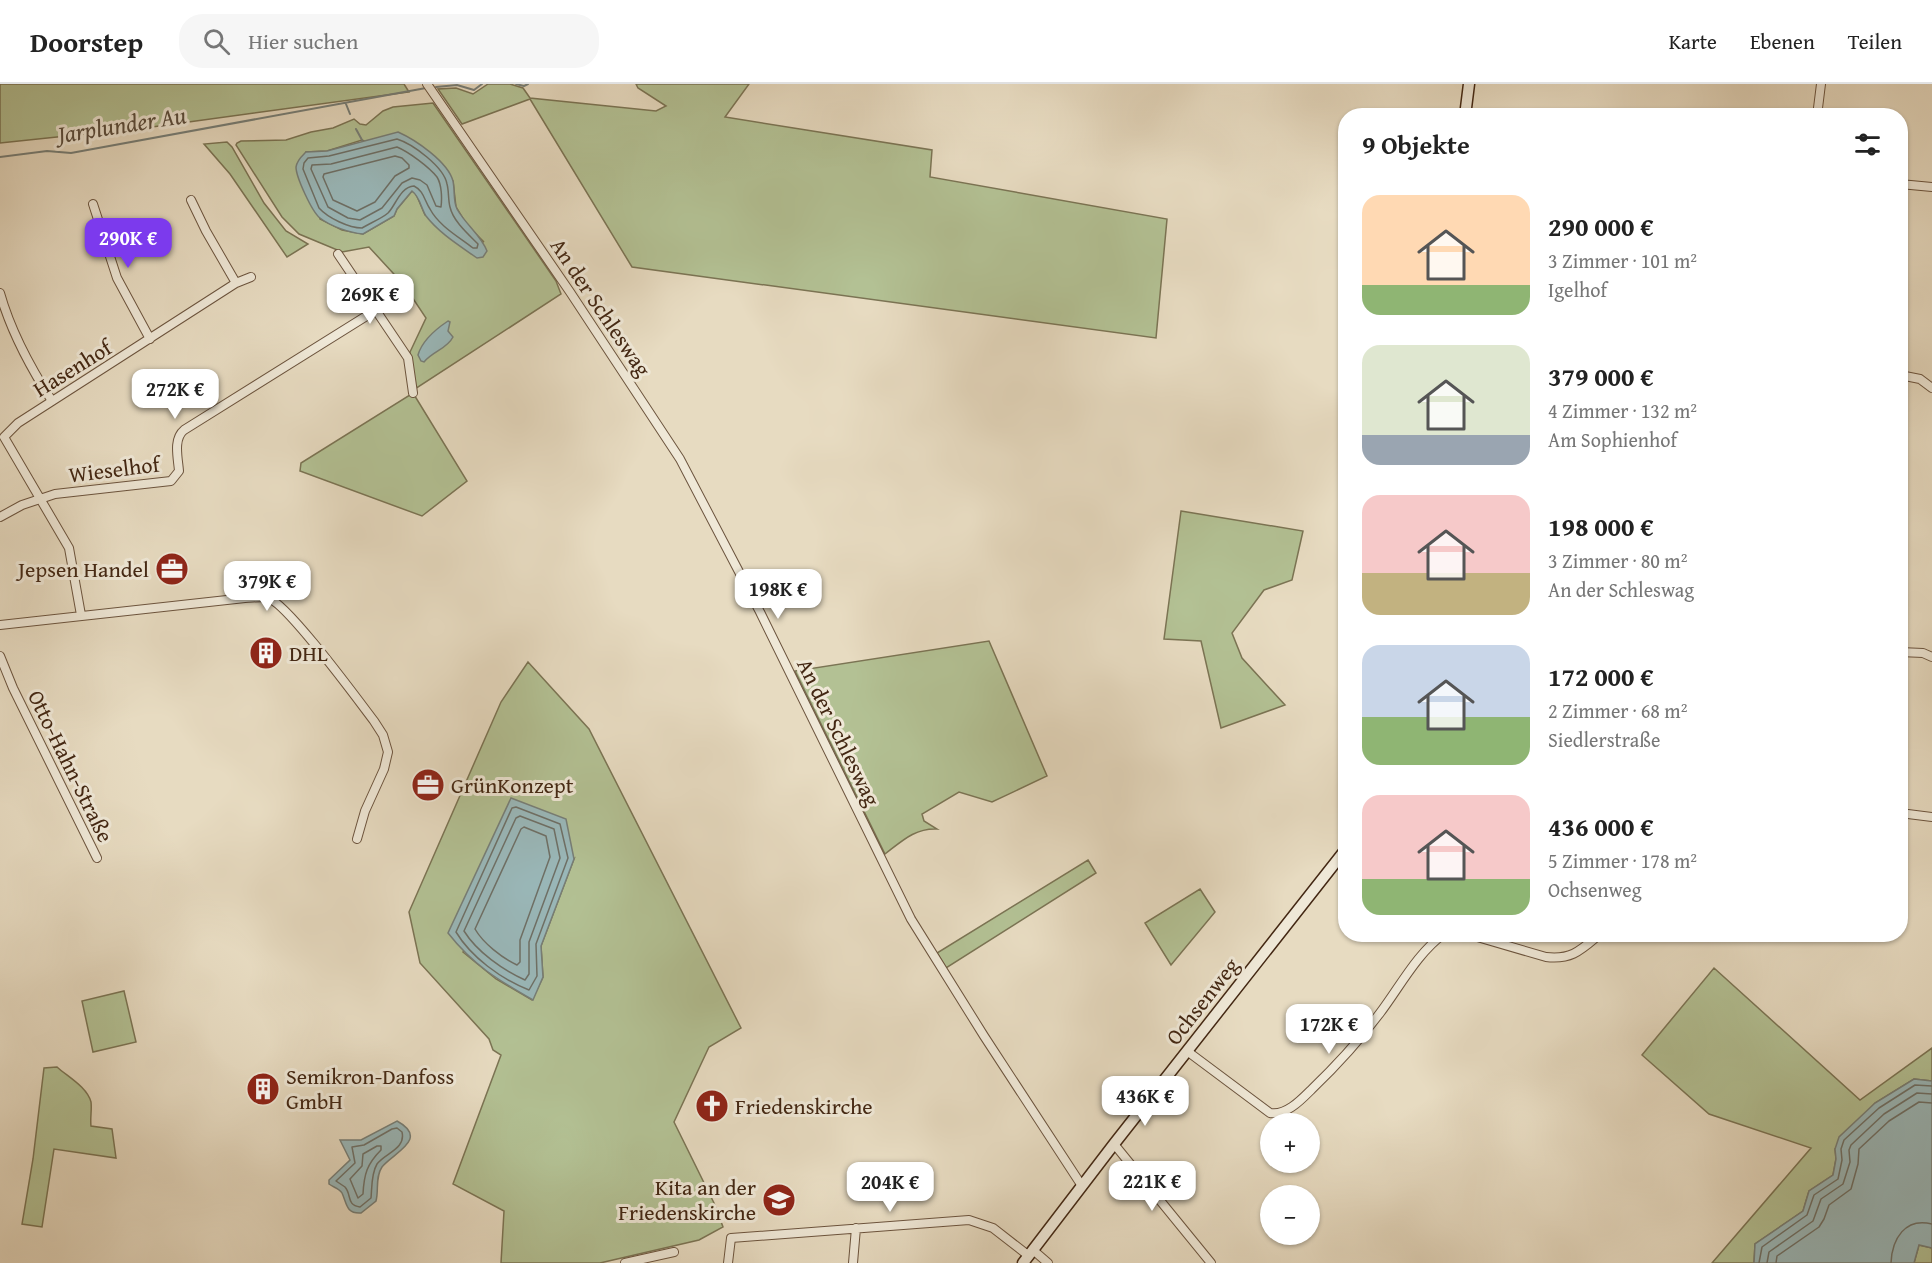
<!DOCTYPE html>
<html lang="de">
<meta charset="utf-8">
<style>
body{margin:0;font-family:"Gentium Book Plus",serif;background:#f6f6f6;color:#222;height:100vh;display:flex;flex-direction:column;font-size:22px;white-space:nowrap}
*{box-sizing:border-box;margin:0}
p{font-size:20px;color:#767676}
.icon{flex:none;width:33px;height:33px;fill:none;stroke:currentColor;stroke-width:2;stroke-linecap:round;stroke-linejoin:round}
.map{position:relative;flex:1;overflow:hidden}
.drawer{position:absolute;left:1338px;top:24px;width:570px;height:834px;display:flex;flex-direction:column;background:#fff;border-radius:24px;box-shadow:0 2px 4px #0004}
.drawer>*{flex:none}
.controls{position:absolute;left:1260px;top:1029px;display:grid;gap:12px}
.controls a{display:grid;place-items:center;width:60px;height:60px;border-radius:50%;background:#fff;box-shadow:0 2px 4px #0004;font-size:30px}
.price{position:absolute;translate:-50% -51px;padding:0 14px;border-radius:12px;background:#fff;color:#222;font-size:20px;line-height:39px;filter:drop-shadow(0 2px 3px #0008)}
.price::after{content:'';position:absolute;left:50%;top:36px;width:18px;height:14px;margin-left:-9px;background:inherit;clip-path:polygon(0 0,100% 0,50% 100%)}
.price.current{background:#7c3aed;color:#fff}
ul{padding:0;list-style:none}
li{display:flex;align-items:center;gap:18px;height:150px;padding:0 24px}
li span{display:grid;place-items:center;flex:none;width:168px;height:120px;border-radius:18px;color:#555}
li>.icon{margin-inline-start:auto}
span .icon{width:72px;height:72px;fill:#fffc;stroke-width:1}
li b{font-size:26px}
h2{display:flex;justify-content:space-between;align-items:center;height:72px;padding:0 24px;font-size:26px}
header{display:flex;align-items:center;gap:36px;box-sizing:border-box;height:84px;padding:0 30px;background:#fff;border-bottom:2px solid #e0e0e0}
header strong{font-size:28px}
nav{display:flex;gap:33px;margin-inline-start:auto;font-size:21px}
.search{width:420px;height:54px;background:#f6f6f6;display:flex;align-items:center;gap:15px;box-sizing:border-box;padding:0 21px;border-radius:24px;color:#767676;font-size:22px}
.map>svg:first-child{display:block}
.green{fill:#b3c194;stroke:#7b7454;stroke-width:1.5;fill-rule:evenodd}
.water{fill:#9ab9bb;stroke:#777f78;stroke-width:1.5}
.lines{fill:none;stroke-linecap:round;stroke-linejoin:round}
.shore{stroke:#6e7067;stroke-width:1.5}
.stream{stroke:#777f78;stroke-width:2}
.minor-casing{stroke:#6c543e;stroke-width:10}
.secondary-casing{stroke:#432713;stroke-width:13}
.minor{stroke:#efe8d7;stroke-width:8}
.secondary{stroke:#efe8d7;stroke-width:10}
.labels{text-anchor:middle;stroke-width:6;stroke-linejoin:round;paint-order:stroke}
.street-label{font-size:22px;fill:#432713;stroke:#efe8d7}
.poi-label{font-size:22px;fill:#432713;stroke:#efe8d7;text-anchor:start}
.water-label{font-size:24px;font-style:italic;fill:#594c3d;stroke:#efe8d7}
</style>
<header>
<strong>Doorstep</strong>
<div class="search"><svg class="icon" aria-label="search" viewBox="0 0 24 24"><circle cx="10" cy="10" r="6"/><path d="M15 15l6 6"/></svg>Hier suchen</div>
<nav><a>Karte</a><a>Ebenen</a><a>Teilen</a></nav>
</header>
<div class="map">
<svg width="1932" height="1179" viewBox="0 0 1932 1179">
<rect width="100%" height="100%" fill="#e7dbc1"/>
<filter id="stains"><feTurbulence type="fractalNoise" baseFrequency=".00333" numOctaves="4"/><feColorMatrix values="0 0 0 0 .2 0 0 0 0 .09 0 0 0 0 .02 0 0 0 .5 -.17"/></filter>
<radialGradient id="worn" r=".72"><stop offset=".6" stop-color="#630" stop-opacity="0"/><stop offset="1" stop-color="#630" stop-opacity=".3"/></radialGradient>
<path class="green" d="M0,0H404L409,8L152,43L0,59Z
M488,0H510L523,4L530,14L656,27L666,22L638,4L636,0H749L725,33L932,66L930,93L1167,135L1156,254L632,183L530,15L462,40L438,5L456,4L473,10Z
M433,19L556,197L561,210L415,305L410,268L426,234L404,201L369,163L342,168L299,150L282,133L236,61L237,59L241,57L286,56L311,48L333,44L354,35L360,40L366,41L383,27L393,23ZM362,56L453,97L456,123L467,141L484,158L425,131L416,110L412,107L397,125L394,132L363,150L342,146L320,135L306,68L327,67Z
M227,58L232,63L264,119L286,147L308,160L287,173L230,90L204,60Z
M413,309L467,397L422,432L300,387L301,379Z
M1181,427L1303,447L1292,496L1264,506L1232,549L1242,574L1285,621L1221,644L1201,557L1164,555Z
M989,557L1047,692L992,718L959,708L922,730L924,737L937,745C915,744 902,757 885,770L795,587Z
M528,578L589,645L741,944L709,963L674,1038L714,1119L723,1143L699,1156L600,1179H501L504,1127L453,1100L501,971L493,966L489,955L420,879L409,828L501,618ZM574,775L541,862L543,893L532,916L496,895L463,868Z
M1088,776L1096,789L946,884L937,869Z
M1200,805L1215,828L1171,881L1145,839Z
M1714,884L1860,1016L1932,964V997L1914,995L1875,1019L1835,1065L1836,1075L1833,1091L1809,1107L1803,1127L1755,1160L1754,1179H1712L1811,1064L1709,1030L1642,971Z
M124,907L136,958L93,968L82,917Z
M57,983C68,993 87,1003 91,1018C92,1026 90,1034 91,1042L112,1045L116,1074L54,1065L42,1143L22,1140L33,1075L44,984Z
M1919,1161L1932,1164V1179H1914Z"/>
<path class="water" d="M398,48C416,56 448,78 453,97C455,106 453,117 457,125C466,141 481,151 487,167L483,173L477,174C460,162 439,149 426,132C421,124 420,113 412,107L397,125L394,132L363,150C350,149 330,142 320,134C312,128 296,93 296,83C297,76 302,72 306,68L327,67Z
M448,237L450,238L448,247L453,253C447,265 433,267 424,278L421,277L418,271C422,257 436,245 448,237Z
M511,714L566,735L574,775L541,862L543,893L533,916C498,896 473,881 448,849Z
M1914,995L1932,997V1164L1919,1161L1914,1179H1754L1755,1160L1803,1127L1809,1107L1833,1091L1836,1075L1835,1065L1839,1053L1875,1019Z
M397,1037C430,1055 393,1069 382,1083C375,1093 379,1106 376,1117L361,1129C346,1130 347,1120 342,1109C340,1105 333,1103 329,1100V1096L350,1076L340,1056H361Z"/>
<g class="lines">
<path class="shore" d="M397,55C413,60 444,83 447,100C449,107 448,116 450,123C453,137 468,150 478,160L477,164H473C459,153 439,142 430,125C424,116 424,107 414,102C400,103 396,121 388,129C381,135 370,139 362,144C349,144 328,134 319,124L303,85L304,79L308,74L329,72Z
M397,63C409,68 429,83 437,93C442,101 442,115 441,123L436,122L427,101L420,96L412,94L402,99L382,124L360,136L348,134L328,123L311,85L312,81L331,80Z
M395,72L402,74L409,81V84L395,92L375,118L357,127L333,116L323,93L324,90Z
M516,723L560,740L568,774L536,860L537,892L529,906C501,895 471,873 456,848L512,724Z
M520,732L554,745L560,774L529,858V890L525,896C503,886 477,868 464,847L516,734Z
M524,743L546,752L550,773L520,856V878L517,881C502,874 483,859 475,845L521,745Z
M397,1044L402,1048C406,1065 385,1069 377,1080C371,1090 372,1104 371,1114L360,1123C346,1121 352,1111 345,1103C342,1101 339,1099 336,1097L355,1079L352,1063L364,1061L392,1045Z
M377,1062H381V1066C367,1080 364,1090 363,1110L358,1114L350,1095L362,1082L363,1070Z
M1759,1179L1762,1163L1807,1131L1814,1111L1838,1095L1842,1076L1841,1065L1844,1056L1879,1024L1915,1001L1932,1002
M1767,1179L1769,1168L1813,1137L1821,1115L1843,1100L1850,1078L1849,1066L1851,1061L1884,1030L1917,1009L1932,1010
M1776,1179L1777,1172L1819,1143L1824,1135L1829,1121L1851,1105L1858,1080L1859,1065L1889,1037L1919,1018L1932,1019
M1891,1179C1892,1155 1905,1133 1932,1140"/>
<path class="stream" d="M516,0L524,2L528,0
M436,3L457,1L474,6L482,0
M346,20L350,30
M356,45L362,56
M0,73L47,67L71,69L426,4"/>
<g class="minor-casing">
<path id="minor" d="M427,0L570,208L680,375L760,528L911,835L984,952L1082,1102
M1817,32L1821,0
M1900,100L1932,103
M191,116L206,147L236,199
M93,120L117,194L150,255
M338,170L408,274L413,309
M0,209C11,248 30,283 52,317
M1900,291L1920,295L1932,304
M0,433L22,421L55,410L171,397L179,387C178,374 173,355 184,346L376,226
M81,531L69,464L4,353L18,339L236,199L251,193
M0,541L245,514C252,514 261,512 268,514C287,519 358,616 374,637L383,651L388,668L384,685L365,727L357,755
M1900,568L1923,569L1932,573
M0,572L13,604L97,774
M1900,729L1932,733
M1467,850L1546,873C1572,876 1581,866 1600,850
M1187,967L1270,1029C1286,1032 1301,1016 1312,1005C1337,981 1359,957 1380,929C1399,904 1418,868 1444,850
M1114,1060L1211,1179
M1033,1166L1048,1179
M625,1179L674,1168
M728,1179L731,1154L969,1136L993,1144L1029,1172
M853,1179L856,1144"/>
</g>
<g class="secondary-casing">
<path id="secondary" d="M1465,32L1469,0
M1023,1179L1114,1060L1346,765"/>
</g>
<use href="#minor" class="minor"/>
<use href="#secondary" class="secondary"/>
</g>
<defs>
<g id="office-disc" transform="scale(1.725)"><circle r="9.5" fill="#8f2418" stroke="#efe8d7"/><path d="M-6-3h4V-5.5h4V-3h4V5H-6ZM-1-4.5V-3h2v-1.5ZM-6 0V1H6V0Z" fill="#fff"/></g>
<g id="building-disc" transform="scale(1.725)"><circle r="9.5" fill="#8f2418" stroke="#efe8d7"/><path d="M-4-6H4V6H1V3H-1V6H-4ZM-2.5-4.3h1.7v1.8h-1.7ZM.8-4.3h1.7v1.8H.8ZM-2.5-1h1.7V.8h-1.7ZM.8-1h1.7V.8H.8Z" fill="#fff"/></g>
<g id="church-disc" transform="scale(1.725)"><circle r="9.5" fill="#8f2418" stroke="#efe8d7"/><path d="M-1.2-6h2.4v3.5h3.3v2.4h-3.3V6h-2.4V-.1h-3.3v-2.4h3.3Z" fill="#fff"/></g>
<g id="school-disc" transform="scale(1.725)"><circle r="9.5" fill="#8f2418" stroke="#efe8d7"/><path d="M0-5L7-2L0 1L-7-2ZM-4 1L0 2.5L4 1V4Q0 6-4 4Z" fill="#fff"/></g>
</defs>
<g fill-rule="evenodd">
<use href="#office-disc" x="172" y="485"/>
<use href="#building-disc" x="266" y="569"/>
<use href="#office-disc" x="428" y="701"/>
<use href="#building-disc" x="263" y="1005"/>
<use href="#church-disc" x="712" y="1022"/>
<use href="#school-disc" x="779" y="1116"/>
</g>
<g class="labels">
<g class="street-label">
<text transform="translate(601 223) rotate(56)" y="8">An der Schleswag</text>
<text transform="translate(72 284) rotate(-32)" y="8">Hasenhof</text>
<text transform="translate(114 385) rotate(-7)" y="8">Wieselhof</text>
<text transform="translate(839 648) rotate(64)" y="8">An der Schleswag</text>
<text transform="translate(71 682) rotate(64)" y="8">Otto-Hahn-Straße</text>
<text transform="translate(1202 917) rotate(-52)" y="8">Ochsenweg</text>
</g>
<g class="poi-label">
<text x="149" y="493" text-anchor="end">Jepsen Handel</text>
<text x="289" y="577">DHL</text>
<text x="451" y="709">GrünKonzept</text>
<text x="286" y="1000">Semikron-Danfoss<tspan x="286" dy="25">GmbH</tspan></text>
<text x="735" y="1030">Friedenskirche</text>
<text x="756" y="1111" text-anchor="end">Kita an der<tspan x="756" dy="25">Friedenskirche</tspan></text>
</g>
<g class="water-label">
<text transform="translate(122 41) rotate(-9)" y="8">Jarplunder Au</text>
</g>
</g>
<rect width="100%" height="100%" filter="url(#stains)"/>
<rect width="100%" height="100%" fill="url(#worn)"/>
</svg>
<div class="controls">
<a>+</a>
<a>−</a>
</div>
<b class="price current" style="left:128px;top:185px">290K €</b>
<b class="price" style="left:370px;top:241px">269K €</b>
<b class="price" style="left:175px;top:336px">272K €</b>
<b class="price" style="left:267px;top:528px">379K €</b>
<b class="price" style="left:778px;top:536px">198K €</b>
<b class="price" style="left:1329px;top:971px">172K €</b>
<b class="price" style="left:1145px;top:1043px">436K €</b>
<b class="price" style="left:1152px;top:1128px">221K €</b>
<b class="price" style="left:890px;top:1129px">204K €</b>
<section class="drawer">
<h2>9 Objekte<svg class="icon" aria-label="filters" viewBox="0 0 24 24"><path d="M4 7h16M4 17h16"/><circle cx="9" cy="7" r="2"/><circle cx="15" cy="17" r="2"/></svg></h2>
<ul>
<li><span style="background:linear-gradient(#ffd9b3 75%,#8fb573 0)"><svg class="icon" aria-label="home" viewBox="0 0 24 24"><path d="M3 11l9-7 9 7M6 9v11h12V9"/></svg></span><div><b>290 000 €</b><p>3 Zimmer · 101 m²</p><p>Igelhof</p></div></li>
<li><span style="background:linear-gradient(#dfe7d0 75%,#9aa5b1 0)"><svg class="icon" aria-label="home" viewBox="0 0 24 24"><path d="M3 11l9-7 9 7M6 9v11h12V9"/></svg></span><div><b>379 000 €</b><p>4 Zimmer · 132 m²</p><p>Am Sophienhof</p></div></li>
<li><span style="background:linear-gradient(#f6c9c9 65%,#c2b280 0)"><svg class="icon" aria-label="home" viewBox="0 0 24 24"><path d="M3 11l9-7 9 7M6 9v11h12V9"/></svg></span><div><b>198 000 €</b><p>3 Zimmer · 80 m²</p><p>An der Schleswag</p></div></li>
<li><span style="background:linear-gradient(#c9d6e8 60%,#8fb573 0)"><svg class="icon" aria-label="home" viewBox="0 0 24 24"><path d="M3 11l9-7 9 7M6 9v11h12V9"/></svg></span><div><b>172 000 €</b><p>2 Zimmer · 68 m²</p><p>Siedlerstraße</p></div></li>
<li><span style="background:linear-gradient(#f6c9c9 70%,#8fb573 0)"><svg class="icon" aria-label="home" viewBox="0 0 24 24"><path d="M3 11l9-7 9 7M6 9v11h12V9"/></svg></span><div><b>436 000 €</b><p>5 Zimmer · 178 m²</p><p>Ochsenweg</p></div></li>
</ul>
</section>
</div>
